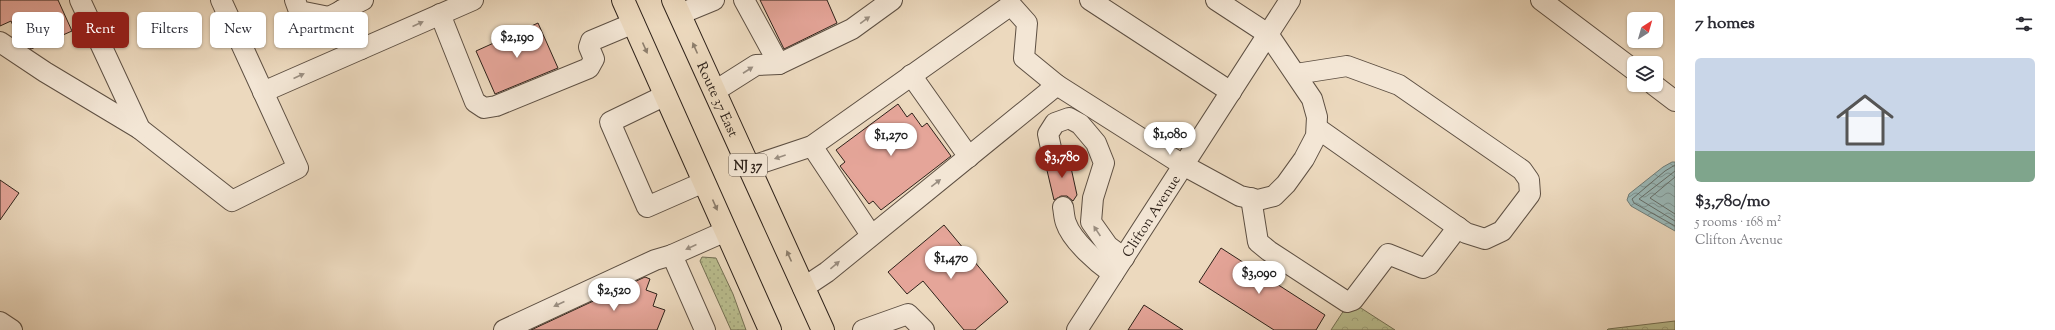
<!DOCTYPE html>
<meta charset="utf-8">
<style>
body{margin:0;font-family:"Sorts Mill Goudy",serif;background:#f7f7f7;color:#2b2b33;height:100vh;display:flex;flex-direction:column;font-size:15px;white-space:nowrap}
*{box-sizing:border-box;margin:0}
p{font-size:13px;color:#7c7c81}
.icon{flex:none;width:22px;height:22px;fill:none;stroke:currentColor;stroke-width:2;stroke-linecap:round;stroke-linejoin:round}
.map{position:relative;flex:1;overflow:hidden}
.details{display:flex;flex-direction:column;background:#fff;width:380px}
.details>*{flex:none}
.banner{position:absolute;left:12px;top:12px;width:380px;height:36px;display:flex;gap:8px}
.needle{width:26px;rotate:37deg}
.controls{position:absolute;left:1627px;top:12px;display:grid;gap:8px}
.controls a{display:grid;place-items:center;width:36px;height:36px;border-radius:6px;background:#fff;box-shadow:0 1px 3px #0004;font-size:20px}
.price{position:absolute;translate:-50% -34px;padding:0 9px;border-radius:14px;background:#fff;color:#222;font-size:13px;line-height:26px;filter:drop-shadow(0 1px 2px #0008)}
.price::after{content:'';position:absolute;left:50%;top:24px;width:12px;height:9px;margin-left:-6px;background:inherit;clip-path:polygon(0 0,100% 0,50% 100%)}
.price.current{background:#8f2418;color:#fff}
ul{padding:0;list-style:none}
li{display:grid;align-content:center;gap:8px;height:212px;padding:0 20px}
li span{display:grid;place-items:center;height:124px;border-radius:6px;color:#555}
li>.icon{margin-inline-start:auto}
span .icon{width:72px;height:72px;fill:#fffc;stroke-width:1}
li b{font-size:17px}
h2{display:flex;justify-content:space-between;align-items:center;height:48px;padding:0 20px;font-size:17px}
.tag{padding:0 14px;border-radius:6px;background:#fff;box-shadow:0 1px 3px #0004;font-size:14px;line-height:36px}
.tag.current{background:#8f2418;color:#fff}
main{display:flex;flex:1;min-height:0}
.map>svg:first-child{display:block}
.grass{fill:url(#grass-dots);stroke:#747054}
.forest{fill:url(#forest-crowns);stroke:#747054}
.water{fill:url(#water-waves);stroke:#6f7d79}
.lines{fill:none;stroke-linecap:round;stroke-linejoin:round}
.shore{stroke:#646e6a;stroke-width:1}
.building{fill:#e5a599;stroke:#2e221a}
.minor-casing{stroke:#5e5043;stroke-width:22}
.highway-casing{stroke:#2e221a;stroke-width:24}
.minor{stroke:#f3e6d5;stroke-width:20}
.highway{stroke:#ecd9be;stroke-width:22}
.oneway{fill:#9a8e81}
.oneway2{fill:#8d7e6c}
.labels{text-anchor:middle;stroke-width:4;stroke-linejoin:round;paint-order:stroke}
.shield{fill:#f3e6d5;stroke:#695d52;stroke-width:1}
.shield-label{font-size:13px;font-weight:bold;fill:#2e221a}
.street-label{font-size:14px;fill:#2e221a;stroke:#f3e6d5}
</style>
<main>
<div class="map">
<svg width="1675" height="330" viewBox="0 0 1675 330">
<defs>
<pattern id="grass-dots" width="8" height="8" patternUnits="userSpaceOnUse"><rect width="8" height="8" fill="#babe8f"/><path d="M2 2h.1M6 6h.1" fill="none" stroke="#a0a37b" stroke-width="1.8" stroke-linecap="round"/></pattern>
<pattern id="forest-crowns" width="20" height="18" patternUnits="userSpaceOnUse"><rect width="20" height="18" fill="#babe8f"/><path d="M2 6a3 3 0 1 1 6 0M12 15a3 3 0 1 1 6 0" fill="none" stroke="#a0a37b"/></pattern>
<pattern id="water-waves" width="16" height="10" patternUnits="userSpaceOnUse"><rect width="16" height="10" fill="#9ab9b9"/><path d="M0 5q4-4 8 0t8 0" fill="none" stroke="#7e9696"/></pattern>
</defs>
<rect width="100%" height="100%" fill="#ecd9be"/>
<filter id="stains"><feTurbulence type="fractalNoise" baseFrequency=".005" numOctaves="4"/><feColorMatrix values="0 0 0 0 .2 0 0 0 0 .09 0 0 0 0 .02 0 0 0 .5 -.17"/></filter>
<radialGradient id="worn" r=".72"><stop offset=".6" stop-color="#630" stop-opacity="0"/><stop offset="1" stop-color="#630" stop-opacity=".3"/></radialGradient>
<path class="grass" d="M702,257L716,258L733,294L746,330H731L700,261Z"/>
<path class="forest" d="M1350,301L1395,330H1331Z
M1675,321V330H1607L1608,329Z"/>
<path class="water" d="M1672,162H1675V231L1631,206L1627,200L1629,194L1663,167Z"/>
<g class="lines">
<path class="shore" d="M1675,165L1665,171L1632,199L1634,203L1675,226
M1675,171L1639,199L1675,221
M1675,177L1650,198L1675,214"/>
</g>
<path class="building" d="M0,0H58L72,31L31,49L20,42L11,21L0,26Z
M760,0H827L837,23L784,49Z
M538,23L558,68L495,94L476,51Z
M898,104L907,117L912,113L922,127L927,123L951,156L881,210L873,201L869,204L840,166L845,162L836,150Z
M1063,150L1065,155L1068,154L1077,195L1073,201L1067,196H1061L1054,200L1045,162L1054,164L1059,162L1063,157Z
M0,180L19,193L0,220Z
M944,225L1008,302L975,330H964L923,281L907,294L888,272Z
M1221,248L1325,315L1316,330H1274L1199,282Z
M645,277L650,279L646,290L657,294L653,306L665,310L657,330H531Z
M1144,305L1183,330H1128Z"/>
<g class="lines">
<g class="minor-casing">
<g id="minor">
<path d="M80,0L140,129L232,201L298,168L221,0"/>
<path d="M295,0L299,11L329,17L363,0"/>
<path d="M744,0L779,64"/>
<path d="M1090,0L1231,92"/>
<path d="M1541,0L1634,70"/>
<path d="M342,10L361,49"/>
<path d="M440,14L475,102L484,108L496,106L589,68L594,59L589,47L591,41L634,23"/>
<path d="M680,14L714,0"/>
<path d="M0,42L45,72L140,129"/>
<path d="M1296,74L1347,66L1399,85L1522,170L1529,180L1530,194L1502,231L1485,239L1466,233L1317,128"/>
<path d="M911,75L969,157"/>
<path d="M1654,85L1675,101"/>
<path d="M715,91L756,65L779,64L852,29L892,0"/>
<path d="M263,92L473,0"/>
<path d="M666,95L610,122L647,207L704,182"/>
<path d="M812,146L871,235"/>
<path d="M1052,153L1048,134L1055,123L1069,118L1080,124L1096,143L1104,163L1093,198L1091,222L1108,246L1124,258"/>
<path d="M749,167L812,146L1011,5L1027,23L1024,58L1057,85L1183,165L1240,196L1258,200L1274,196L1286,184L1304,159L1316,136L1317,117L1312,99L1268,34L1216,0"/>
<path d="M1251,198L1258,242L1269,251L1347,302L1353,300L1388,254L1423,268L1429,265L1458,227"/>
<path d="M1063,207C1064,212 1064,218 1066,223C1072,241 1098,263 1113,274"/>
<path d="M803,288L827,272L1057,85"/>
<path d="M0,322L12,330"/>
<path d="M504,330L655,260L672,255"/>
<path d="M705,330L672,255L726,231"/>
<path d="M863,330L908,314L924,330"/>
<path id="s1" d="M1077,330L1290,0"/>
</g>
</g>
<g class="highway-casing">
<g id="highway">
<path d="M623,0L770,330"/>
<path id="s2" d="M673,0L823,330"/>
</g>
</g>
<use href="#minor" class="minor"/>
<use href="#highway" class="highway"/>
</g>
<defs><path id="oneway-solid" d="M-6-.8H1V-3.2L6.5 0L1 3.2V.8H-6Z"/></defs>
<g class="oneway">
<use href="#oneway-solid" transform="translate(865 20) rotate(-36)"/>
<use href="#oneway-solid" transform="translate(418 24) rotate(-24)"/>
<use href="#oneway-solid" transform="translate(748 70) rotate(-33)"/>
<use href="#oneway-solid" transform="translate(299 76) rotate(-24)"/>
<use href="#oneway-solid" transform="translate(780 157) rotate(161)"/>
<use href="#oneway-solid" transform="translate(936 183) rotate(-38)"/>
<use href="#oneway-solid" transform="translate(1097 231) rotate(-124)"/>
<use href="#oneway-solid" transform="translate(691 247) rotate(156)"/>
<use href="#oneway-solid" transform="translate(835 265) rotate(-40)"/>
<use href="#oneway-solid" transform="translate(559 304) rotate(155)"/>
</g>
<g class="oneway2">
<use href="#oneway-solid" transform="translate(645 48) rotate(66)"/>
<use href="#oneway-solid" transform="translate(695 48) rotate(-114)"/>
<use href="#oneway-solid" transform="translate(715 205) rotate(66)"/>
<use href="#oneway-solid" transform="translate(789 256) rotate(-114)"/>
</g>
<g class="labels">
<rect class="shield" x="729" y="154" width="38" height="22" rx="3"/>
<g class="shield-label">
<text x="748" y="170">NJ 37</text>
</g>
<g class="street-label">
<text dy="5" stroke="none"><textPath href="#s2" startOffset="109">Route 37 East</textPath></text>
<text dy="5" stroke="none"><textPath href="#s1" startOffset="136">Clifton Avenue</textPath></text>
</g>
</g>
<rect width="100%" height="100%" filter="url(#stains)"/>
<rect width="100%" height="100%" fill="url(#worn)"/>
</svg>
<div class="controls">
<a><svg class="needle" viewBox="-14 -14 28 28"><path d="M0-13l5 13h-10z" fill="#e53935"/><path d="M0 13l5-13h-10z" fill="#7c7c81"/></svg></a>
<a><svg class="icon" aria-label="layers" viewBox="0 0 24 24"><path d="M12 4l9 5-9 5-9-5zM3 14l9 5 9-5"/></svg></a>
</div>
<b class="price" style="left:517px;top:59px">$2,190</b>
<b class="price" style="left:1170px;top:156px">$1,080</b>
<b class="price" style="left:891px;top:157px">$1,270</b>
<b class="price current" style="left:1062px;top:179px">$3,780</b>
<b class="price" style="left:951px;top:280px">$1,470</b>
<b class="price" style="left:1259px;top:295px">$3,090</b>
<b class="price" style="left:614px;top:312px">$2,520</b>
<div class="banner">
<a class="tag">Buy</a>
<a class="tag current">Rent</a>
<a class="tag">Filters</a>
<a class="tag">New</a>
<a class="tag">Apartment</a>
</div>
</div>
<section class="details">
<h2>7 homes<svg class="icon" aria-label="filters" viewBox="0 0 24 24"><path d="M4 7h16M4 17h16"/><circle cx="9" cy="7" r="2"/><circle cx="15" cy="17" r="2"/></svg></h2>
<ul>
<li><span style="background:linear-gradient(#c9d6e8 75%,#7fa58c 0)"><svg class="icon" aria-label="home" viewBox="0 0 24 24"><path d="M3 11l9-7 9 7M6 9v11h12V9"/></svg></span><div><b>$3,780/mo</b><p>5 rooms · 168 m²</p><p>Clifton Avenue</p></div></li>
</ul>
</section>
</main>
